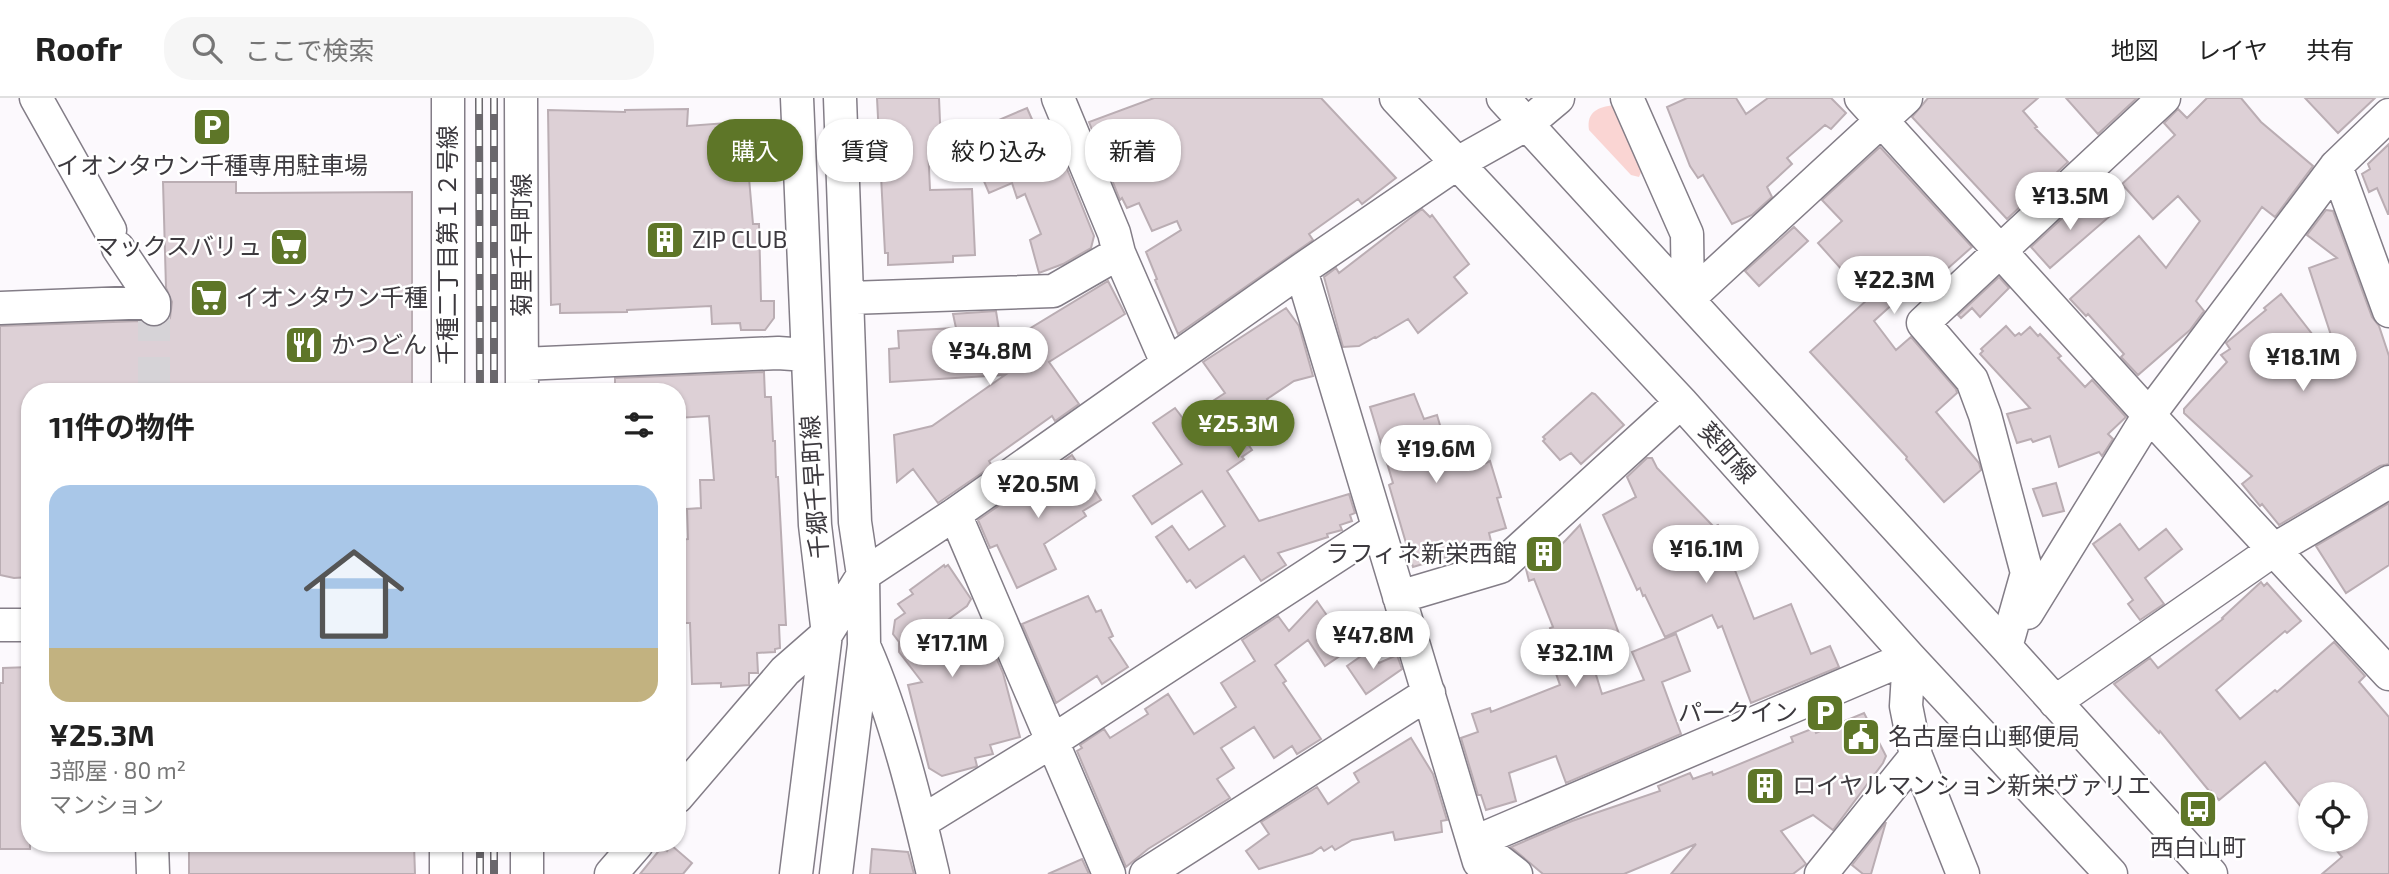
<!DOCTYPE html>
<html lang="ja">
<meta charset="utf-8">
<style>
body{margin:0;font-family:"Exo 2","Noto Sans JP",sans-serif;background:#f6f6f6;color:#222;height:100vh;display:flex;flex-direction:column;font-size:26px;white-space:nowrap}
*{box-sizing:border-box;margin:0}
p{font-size:23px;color:#767676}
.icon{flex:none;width:38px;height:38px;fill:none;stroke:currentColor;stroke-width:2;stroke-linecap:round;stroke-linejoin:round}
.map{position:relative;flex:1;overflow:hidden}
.panel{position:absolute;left:21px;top:285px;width:665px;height:469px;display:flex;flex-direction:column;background:#fff;border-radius:28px;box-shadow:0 2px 5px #0004}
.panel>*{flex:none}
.top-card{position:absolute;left:707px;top:21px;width:665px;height:63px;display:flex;gap:14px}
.controls{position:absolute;left:2298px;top:684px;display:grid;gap:14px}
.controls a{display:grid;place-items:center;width:70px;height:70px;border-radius:50%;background:#fff;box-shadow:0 2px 5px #0004;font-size:35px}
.price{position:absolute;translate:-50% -60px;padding:0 16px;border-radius:24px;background:#fff;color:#222;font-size:23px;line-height:46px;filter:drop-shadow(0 2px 4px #0008)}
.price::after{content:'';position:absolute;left:50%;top:42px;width:21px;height:16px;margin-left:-10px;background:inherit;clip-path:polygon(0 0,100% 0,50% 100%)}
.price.current{background:#5e7628;color:#fff}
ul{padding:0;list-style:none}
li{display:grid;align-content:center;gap:14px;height:371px;padding:0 28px}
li+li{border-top:2px solid #e0e0e0}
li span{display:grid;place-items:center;height:217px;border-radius:21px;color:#555}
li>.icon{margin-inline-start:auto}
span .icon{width:126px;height:126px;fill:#fffc;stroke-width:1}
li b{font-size:30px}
h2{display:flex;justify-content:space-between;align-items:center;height:84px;padding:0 28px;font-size:30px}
.tag{padding:0 24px;border-radius:28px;background:#fff;box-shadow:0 2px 5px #0004;font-size:24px;line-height:63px}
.tag.current{background:#5e7628;color:#fff}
header{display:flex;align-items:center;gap:42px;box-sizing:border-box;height:98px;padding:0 35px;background:#fff;border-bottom:2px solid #e0e0e0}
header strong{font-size:33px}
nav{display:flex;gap:38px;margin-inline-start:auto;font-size:24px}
.search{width:490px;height:63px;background:#f6f6f6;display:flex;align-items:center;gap:18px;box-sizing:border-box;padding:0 24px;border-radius:28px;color:#767676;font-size:26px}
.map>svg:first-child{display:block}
.green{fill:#fad5d3}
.building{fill:#ddd0d6;stroke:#baadb3;stroke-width:2}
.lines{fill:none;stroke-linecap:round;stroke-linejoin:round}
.minor-tunnel{stroke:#d6d3d7;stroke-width:32;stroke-dasharray:32 16;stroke-linecap:butt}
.minor-casing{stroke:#837d87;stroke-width:35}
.minor{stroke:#fff;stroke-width:32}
.rail-casing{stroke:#6a676c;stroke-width:8}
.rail{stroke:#fff;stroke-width:5;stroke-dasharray:16;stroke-linecap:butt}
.labels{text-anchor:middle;stroke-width:5;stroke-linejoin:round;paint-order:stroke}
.poi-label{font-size:24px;fill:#3d3a3f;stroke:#fff;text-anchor:start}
.street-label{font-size:24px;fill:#3d3a3f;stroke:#fff}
</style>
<header>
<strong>Roofr</strong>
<div class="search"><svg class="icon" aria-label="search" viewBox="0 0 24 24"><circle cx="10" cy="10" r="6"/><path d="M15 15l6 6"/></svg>ここで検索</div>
<nav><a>地図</a><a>レイヤ</a><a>共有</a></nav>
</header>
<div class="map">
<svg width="2389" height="776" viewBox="0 0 2389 776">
<rect width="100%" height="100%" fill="#fcf9fd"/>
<path class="green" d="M1614,7L1642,72L1639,79L1631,77L1589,32C1586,14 1598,9 1614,7Z"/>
<path class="building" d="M877,0H939L941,48H928L930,92L972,91L975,157L953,158V164L888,167V155H885Z
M1154,0H1321L1396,80L1362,106L1358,101L1309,136L1313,142L1178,236L1155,182L1157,181L1146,154L1181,132L1177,123L1152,133L1139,105L1127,110L1122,100L1120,102L1089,24Z
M1687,0H1736L1746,16L1768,0H1831L1846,15L1831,31L1825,27L1787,60L1792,66L1767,89L1772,99L1752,117L1732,126L1703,77L1698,80L1690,68L1667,9Z
M1928,0H2038L2023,13L2037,29L2035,30L2068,64L2007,121L1912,19Z
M2066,0H2137L2098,36Z
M2207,0H2241L2261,24L2313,68L2275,119L2262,109L2196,203L2204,213L2190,232L2138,277L2121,259L2124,256L2088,216L2086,218L2070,201L2139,138L2166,170L2200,123L2178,98L2153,121L2122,86L2175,37L2164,25L2178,11L2187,20Z
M2305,0H2375L2338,35Z
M1027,10L1049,60L1061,56L1094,138L1091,150L1063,166L1039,175L1030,142L1041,136L1025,96L1017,100L1012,85L989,95L966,41L989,32L987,27Z
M688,11L687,28L754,23L757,56L747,57L753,126H759L761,203H774V220L765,232H741L740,225L712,226L711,208L627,212V214L560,215V206L551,207L548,12L625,14V12Z
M2389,46V116H2388L2377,90L2369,94L2362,76L2370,71L2368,66Z
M1880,49L1972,149L1938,179L1946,178L1935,189L1931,185L1922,193L1910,181L1901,189L1906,194L1874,223L1896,252L1911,239L1956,291L1957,295L1936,314L1979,365L1981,372L1944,404L1906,361L1907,359L1810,254L1868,201L1818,145L1842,123L1822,102Z
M163,84H236V95L412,94V294H30V479L14,480L0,477V228L141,223L153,229L164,227L170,220L172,204L166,190Z
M2092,98L2110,118L2050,170L2031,149L2070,113L2073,116Z
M1422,111L1430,119L1432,117L1469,166L1454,179L1467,195L1418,235L1408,221L1376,240L1375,239L1359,248L1343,249L1324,179L1336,170L1339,175Z
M2326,112L2333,113L2372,219L2379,228L2389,258V366L2380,368L2279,427L2262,406L2260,408L2242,386L2252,378L2184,315V311L2227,264L2221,257L2230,251L2226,245L2266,212L2264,210L2281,196L2344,277L2309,170L2337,160L2307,137Z
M1794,129L1808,143L1759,188L1745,173Z
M1999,179L2009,190L1980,219L1972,210L1961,220L1958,217Z
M1108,183L1125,216L1049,264L1079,306L1055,323L1052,318L989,363L992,368L938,405L913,371L897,384L894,337L932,328L1005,277L890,284L889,251L899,250L898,233L956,230L953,216L996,213L999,232L1003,231L1006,245Z
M1286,210L1299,228L1313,278L1294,283L1267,301L1282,326L1248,346L1252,352L1242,359L1244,361L1227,373L1259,423L1349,396L1355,415L1350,417L1352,423L1340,427L1342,432L1327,436L1328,439L1278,455L1286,467L1261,483L1244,458L1196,490L1190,482L1187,484L1156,439L1172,428L1189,452L1225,428L1202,393L1152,426L1133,398L1182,366L1153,325L1175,310L1185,323L1194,316L1200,326L1214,319L1208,306L1225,295L1203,264Z
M2006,228L2015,238L2019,235L2021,237L2030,229L2038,238L2040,236L2061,258L2058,260L2085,289L2092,282L2126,319L2108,336L2113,341L2102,358L2099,354L2059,369L2050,338L2033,344L2031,341L2017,345L2007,316L2030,310L1980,256L1983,253L1981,251Z
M764,274L765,299H771L773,343H775L776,379H778L786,527H779L780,550L775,551V554L757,555L758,575H749V587L721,589V585L692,586L690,525H677V442L688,441L687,411L701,410L700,382H714L709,318L677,320V294H615V280Z
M1592,295L1595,296L1624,327L1581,366L1571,355L1560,362L1543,343L1545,341L1543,339Z
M1414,296L1424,321L1437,317L1447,351L1468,345L1473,362L1484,358L1486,365L1490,363L1501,399L1497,400L1506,430L1489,435L1491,443L1473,448L1475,455L1454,462L1453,457L1413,469L1389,387L1393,385L1370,309Z
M1072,357L1101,402L1083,413L1086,418L1044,446L1056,471L1017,490L997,447L990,450L978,422Z
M1647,360H1652L1657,370L1714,429L1718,427L1731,444L1737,460L1731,462L1754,521L1791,506L1811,556L1830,548L1839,569L1751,605L1722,528L1718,530L1712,517L1665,539L1645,497L1643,498L1640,490L1637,492L1603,417L1636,399L1627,379Z
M2056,385L2064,413L2043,418L2033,391Z
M2389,405V467L2346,495L2316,448Z
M2120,426L2139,452L2166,431L2182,451L2145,480L2164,506L2140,522L2128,506L2133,502L2093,446Z
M1580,427L1619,536L1587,548L1602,596L1644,582L1632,554L1676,536L1690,573L1662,584L1681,636L1566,685L1556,658L1509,675L1516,703L1486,712L1481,697H1478L1461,640L1478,634L1472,616L1490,610L1491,614L1560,587L1545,545L1554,541L1550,530L1553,529L1534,481L1529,483L1526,471L1549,449L1552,457Z
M944,467L945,469L948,467L971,501L967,508L945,524L967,553L989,543L1003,575L1020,639L990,647L993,656L975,660L977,668L975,669L942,678L929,670L908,587L922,584L899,554V544L893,536L895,522L905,515L898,506L913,496L910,492Z
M2261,484L2264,488L2267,485L2301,523L2287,535L2285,533L2216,592L2240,621L2275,592L2277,594L2334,544L2365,578L2359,584L2389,619V776H2322L2342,759L2328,742H2356V696H2310V720L2265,664L2219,702L2211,693L2210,694L2160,633L2159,635L2114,586L2150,560L2158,570L2223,521L2222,520Z
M1088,498L1096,514L1101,512L1113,538L1109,540L1128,569L1102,586L1097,578L1056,605L1022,526Z
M1317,503L1350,551L1325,568L1308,542L1275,567L1286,583L1283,585L1321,641L1297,656L1292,648L1274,660L1254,629L1221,650L1234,670L1217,681L1230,700L1148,751L1126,769L1077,653L1082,650L1080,647L1104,631L1110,640L1148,616L1145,611L1168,596L1194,636L1236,609L1221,585L1255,563L1242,542L1278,518L1289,533Z
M1370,552L1379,565L1397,557L1402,571L1366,596L1347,568Z
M30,569V751H0V585H3V570Z
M1864,615L1886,658L1883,665L1833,732L1813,717L1781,733L1806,766L1793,776H1671L1696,746L1624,776H1543L1511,749L1572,723L1660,693L1658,688L1690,675L1693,681L1712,674L1713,677L1793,644L1791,639L1814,630L1816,635Z
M1411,640L1433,676L1447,722L1441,723L1442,734L1395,742L1393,734L1352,742L1335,752L1332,748L1324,753L1321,749L1312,755L1259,771L1246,753L1269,736L1261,724L1317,689L1328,706L1359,684L1354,675Z
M1886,724L1871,776H1863L1852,767Z
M189,746H414L415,776H189Z
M671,747L692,765L683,776H640L662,749L667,753Z
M872,751L908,754L914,776H870Z
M1082,761L1089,776H1048Z"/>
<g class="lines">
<path class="minor-tunnel" d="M154,211V294"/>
<g class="minor-casing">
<path id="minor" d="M36,0L110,132
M521,0L522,294
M1058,0L1114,135L1119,155L1167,265
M1396,0L1681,304L1909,559L2111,776
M1503,0L2006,549L2211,776
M1627,0L1687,136L1688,201
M1861,0L2149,317L2389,576
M2336,68L2389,213
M118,150L154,204V211
M1301,172L1479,764
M849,200L1053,193L1119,155
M1688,201L1906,0
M0,210L154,204
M522,266L778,255L807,257
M448,294V0
M955,416L1109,776
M1399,499L1500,469L1681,304
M2027,515L2149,317L2336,68L2389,17
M0,527H30
M2006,549L2027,475L1985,317L1972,282L1923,225L2164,0
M865,550C895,618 916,703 933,776
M2055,604L2275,451L2389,384
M677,699L785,573L825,538L863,477L955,416L1301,172L1456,66L1527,26L1558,0
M921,724L1051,644L1378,431
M152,746L153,776
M527,746V776
M446,776V746
M611,776L637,746
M796,776L827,528L815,427L797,0
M836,776L864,547L863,477L855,424L840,0
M1146,776L1429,595
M1516,776L1475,744L1909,559L1906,608L1916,658L1963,776
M1821,776L1916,658"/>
</g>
<use href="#minor" class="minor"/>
<g class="rail-casing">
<path id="rail" d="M479,0L480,294
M494,0V294
M494,746V776
M480,776V746"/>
</g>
<use href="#rail" class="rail"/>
</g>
<defs>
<g id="parking-square" transform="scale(2.0125)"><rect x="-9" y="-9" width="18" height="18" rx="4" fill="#5e7628" stroke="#fff"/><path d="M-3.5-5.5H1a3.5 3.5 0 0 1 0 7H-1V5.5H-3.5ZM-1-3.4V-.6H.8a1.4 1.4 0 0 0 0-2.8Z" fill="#fff"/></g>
<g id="building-square" transform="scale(2.0125)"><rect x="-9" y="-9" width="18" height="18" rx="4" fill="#5e7628" stroke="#fff"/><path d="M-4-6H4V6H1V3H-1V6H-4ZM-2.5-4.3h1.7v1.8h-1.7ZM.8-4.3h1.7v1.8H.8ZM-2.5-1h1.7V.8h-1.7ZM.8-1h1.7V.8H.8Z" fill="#fff"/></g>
<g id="supermarket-square" transform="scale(2.0125)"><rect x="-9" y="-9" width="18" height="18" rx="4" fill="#5e7628" stroke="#fff"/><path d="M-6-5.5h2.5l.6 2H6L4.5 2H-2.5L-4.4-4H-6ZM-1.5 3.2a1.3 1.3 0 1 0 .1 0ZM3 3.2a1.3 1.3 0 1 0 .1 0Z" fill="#fff"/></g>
<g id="restaurant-square" transform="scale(2.0125)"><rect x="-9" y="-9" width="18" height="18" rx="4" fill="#5e7628" stroke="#fff"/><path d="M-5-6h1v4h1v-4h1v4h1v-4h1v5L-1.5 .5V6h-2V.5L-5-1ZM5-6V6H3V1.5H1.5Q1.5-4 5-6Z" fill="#fff"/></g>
<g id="civic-square" transform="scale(2.0125)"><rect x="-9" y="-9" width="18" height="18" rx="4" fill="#5e7628" stroke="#fff"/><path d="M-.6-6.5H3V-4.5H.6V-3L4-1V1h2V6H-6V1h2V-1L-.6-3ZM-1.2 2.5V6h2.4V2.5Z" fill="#fff"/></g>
<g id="bus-square" transform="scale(2.0125)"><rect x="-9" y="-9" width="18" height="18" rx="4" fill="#5e7628" stroke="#fff"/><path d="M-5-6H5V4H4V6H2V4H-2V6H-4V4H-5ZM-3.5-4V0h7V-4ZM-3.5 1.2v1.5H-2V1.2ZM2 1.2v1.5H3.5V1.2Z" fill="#fff"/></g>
</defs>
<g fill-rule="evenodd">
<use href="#parking-square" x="212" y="29"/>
<use href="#building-square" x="665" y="142"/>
<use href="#supermarket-square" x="289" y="149"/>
<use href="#supermarket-square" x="209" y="200"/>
<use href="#restaurant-square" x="304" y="247"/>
<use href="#building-square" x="1544" y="456"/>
<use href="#parking-square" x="1825" y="615"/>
<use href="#civic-square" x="1861" y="639"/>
<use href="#building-square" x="1765" y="688"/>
<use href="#bus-square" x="2198" y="711"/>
</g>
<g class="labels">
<g class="poi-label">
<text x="212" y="76" text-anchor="middle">イオンタウン千種専用駐車場</text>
<text x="692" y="150">ZIP CLUB</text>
<text x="262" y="157" text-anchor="end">マックスバリュ</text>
<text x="236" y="208">イオンタウン千種</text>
<text x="331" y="255">かつどん</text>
<text x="1517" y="464" text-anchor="end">ラフィネ新栄西館</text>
<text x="1798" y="623" text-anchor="end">パークイン</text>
<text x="1888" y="647">名古屋白山郵便局</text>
<text x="1792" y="696">ロイヤルマンション新栄ヴァリエ</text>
<text x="2198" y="758" text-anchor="middle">西白山町</text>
</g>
<g class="street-label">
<text transform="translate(448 147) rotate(-90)" y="8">千種二丁目第１２号線</text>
<text transform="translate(522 147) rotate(-90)" y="8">菊里千早町線</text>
<text transform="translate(1727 355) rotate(48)" y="8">葵町線</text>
<text transform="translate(815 389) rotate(-94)" y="8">千郷千早町線</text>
</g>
</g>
</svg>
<div class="controls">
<a><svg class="icon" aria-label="locate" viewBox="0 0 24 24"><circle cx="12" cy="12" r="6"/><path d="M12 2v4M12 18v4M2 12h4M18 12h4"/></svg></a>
</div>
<b class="price" style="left:2070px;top:134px">¥13.5M</b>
<b class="price" style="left:1894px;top:218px">¥22.3M</b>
<b class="price" style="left:990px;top:289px">¥34.8M</b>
<b class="price" style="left:2303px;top:295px">¥18.1M</b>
<b class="price current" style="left:1238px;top:362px">¥25.3M</b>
<b class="price" style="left:1436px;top:387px">¥19.6M</b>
<b class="price" style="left:1038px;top:422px">¥20.5M</b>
<b class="price" style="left:1706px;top:487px">¥16.1M</b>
<b class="price" style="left:1373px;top:573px">¥47.8M</b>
<b class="price" style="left:952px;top:581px">¥17.1M</b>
<b class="price" style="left:1575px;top:591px">¥32.1M</b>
<div class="top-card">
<a class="tag current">購入</a>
<a class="tag">賃貸</a>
<a class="tag">絞り込み</a>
<a class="tag">新着</a>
</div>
<section class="panel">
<h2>11件の物件<svg class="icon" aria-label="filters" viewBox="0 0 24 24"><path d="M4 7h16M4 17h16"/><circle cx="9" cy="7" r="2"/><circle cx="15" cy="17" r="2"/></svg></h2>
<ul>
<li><span style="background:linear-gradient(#a9c7e8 75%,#c2b280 0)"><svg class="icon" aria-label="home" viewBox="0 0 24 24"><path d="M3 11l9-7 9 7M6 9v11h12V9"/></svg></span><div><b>¥25.3M</b><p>3部屋 · 80 m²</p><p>マンション</p></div></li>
</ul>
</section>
</div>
